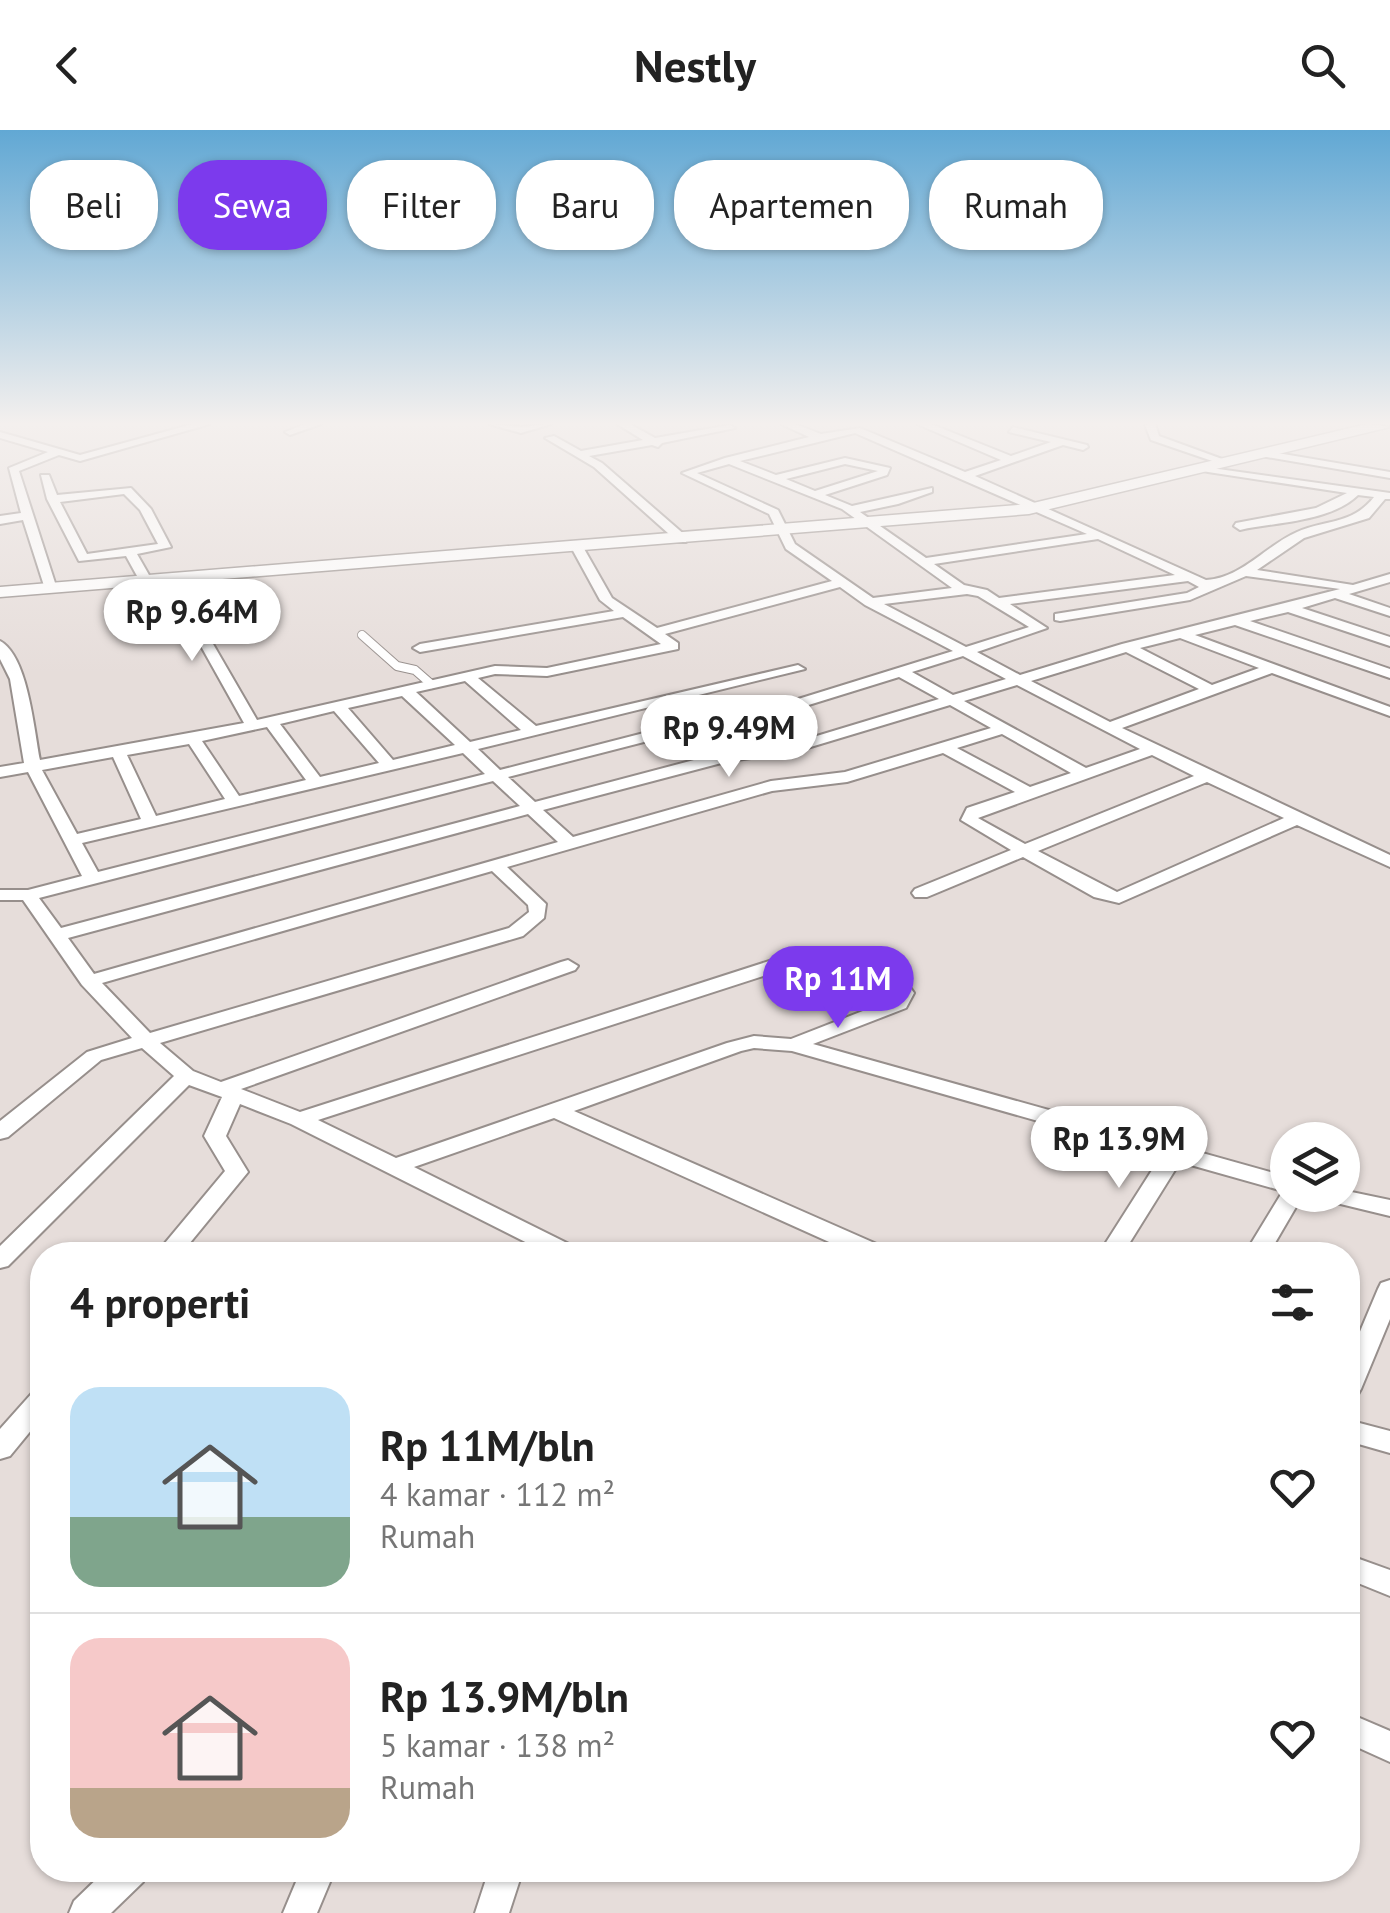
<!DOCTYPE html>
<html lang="id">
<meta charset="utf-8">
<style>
body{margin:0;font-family:"PT Sans",sans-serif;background:#f2f2f2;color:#222;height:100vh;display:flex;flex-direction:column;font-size:38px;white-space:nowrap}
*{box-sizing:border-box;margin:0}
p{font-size:32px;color:#767676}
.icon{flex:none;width:55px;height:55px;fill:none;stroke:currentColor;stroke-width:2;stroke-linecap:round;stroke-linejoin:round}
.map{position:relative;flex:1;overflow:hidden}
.sheet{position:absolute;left:30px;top:1112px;width:1330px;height:640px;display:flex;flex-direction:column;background:#fff;border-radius:40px;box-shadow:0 2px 8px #0004}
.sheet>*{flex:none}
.top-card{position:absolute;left:30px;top:30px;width:1330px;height:90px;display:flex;gap:20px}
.fabs{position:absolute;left:1270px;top:992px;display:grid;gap:20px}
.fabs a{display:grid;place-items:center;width:90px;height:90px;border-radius:50%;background:#fff;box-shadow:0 2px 8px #0004;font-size:50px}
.price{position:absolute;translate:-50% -85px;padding:0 22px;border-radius:35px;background:#fff;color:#222;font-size:32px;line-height:65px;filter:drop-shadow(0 2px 5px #0008)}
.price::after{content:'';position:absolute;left:50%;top:60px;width:30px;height:22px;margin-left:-15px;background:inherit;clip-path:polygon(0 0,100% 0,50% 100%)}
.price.on{background:#7c3aed;color:#fff}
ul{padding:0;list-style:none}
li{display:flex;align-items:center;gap:30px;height:250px;padding:0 40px}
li+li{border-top:2px solid #e0e0e0}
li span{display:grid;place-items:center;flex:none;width:280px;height:200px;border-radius:30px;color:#555}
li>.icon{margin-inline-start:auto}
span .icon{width:120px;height:120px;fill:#fffc;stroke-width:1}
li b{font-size:42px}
h2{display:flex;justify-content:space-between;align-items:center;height:120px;padding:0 40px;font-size:42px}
.pill{padding:0 35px;border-radius:40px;background:#fff;box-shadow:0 2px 8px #0004;font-size:35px;line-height:90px}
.pill.on{background:#7c3aed;color:#fff}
header{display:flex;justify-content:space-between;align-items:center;height:130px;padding:0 40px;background:#fff;font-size:45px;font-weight:600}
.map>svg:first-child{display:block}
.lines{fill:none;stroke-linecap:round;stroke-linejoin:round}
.lane-casing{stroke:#978f8c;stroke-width:10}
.street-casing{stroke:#978f8c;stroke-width:4}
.secondary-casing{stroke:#978f8c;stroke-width:3}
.lane{stroke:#fff;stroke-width:8}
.street{fill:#fff;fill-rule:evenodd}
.secondary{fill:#fff;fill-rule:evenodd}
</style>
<header><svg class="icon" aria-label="back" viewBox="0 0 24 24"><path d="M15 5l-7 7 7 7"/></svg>Nestly<svg class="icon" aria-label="search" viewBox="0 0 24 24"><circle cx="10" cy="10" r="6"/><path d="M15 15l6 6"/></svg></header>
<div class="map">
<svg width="1390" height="1783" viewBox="0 0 1390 1783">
<rect width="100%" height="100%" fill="#e6ddda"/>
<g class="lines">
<g class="lane-casing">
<path id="lane" d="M362,505L397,536L415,540L431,554"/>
</g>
<g class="street-casing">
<path id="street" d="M193,294H210L80,331L59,325L19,341L57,459L46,462L23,390L0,394V386L21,383L9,338L48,322L0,308V302L80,325Z
M305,294H321L290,305L285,302Z
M489,294L521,297L551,294L521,303Z
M617,294H630L655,308L730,295L735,298L662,313L658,317L652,315L589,326L602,333L686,406V412H678L594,337L545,308L554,306L581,321L643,310Z
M781,294H795L821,304L860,298L965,342L1001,330L917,294H931L1011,326L1051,312L1009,302L1013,297L1087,315L1088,317L1083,320L1063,315L975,346L1206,450C1242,448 1265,416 1297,402C1327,389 1352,395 1374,367L1358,365C1330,392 1276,392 1240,400L1234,396L1236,393L1316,378L1347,363L1208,342L1204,341V337L1390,363V369H1385L1369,388L1304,408L1257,440L1353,455L1390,444V452L1349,464L1390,478V486L1335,468L1302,478L1390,507V516L1288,482L1250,491L1390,539V548L1235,495L1195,505L1390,577V586L1272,543L1122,598L1390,725V737L1297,695L1119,773L1094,767L1023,727L927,767H915L912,763L915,759L1011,720L961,690L967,678L1015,662L943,623L847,652L772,661L507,737L546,774L544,788L523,806L160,913L193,941L221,952L561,832L568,830L578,836L575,840L241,959L300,982L788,825L811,823L907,853L914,863L906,878L813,914L1288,1047V1065H1303L1268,1125H1244L1283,1061L1180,1032L1122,1125H1098L1161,1026L792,921L754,918L741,921L574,981L888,1119L892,1125H858L554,988L414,1037L579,1119L583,1125H551L291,994L240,974L226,1006L248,1042L180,1125H155L225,1041L204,1006L222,967L189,955L8,1136L0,1138V1116L174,946L142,918L101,930L8,1007L0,1009V991L87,922L132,908L82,855L23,770H0V760H28L82,746L28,642L0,647V637L24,633L10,549L0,529V511C28,526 34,600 40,630L244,593L164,450L170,446L176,450L257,590L495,536L547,538L661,514L623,487L420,522L413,518L420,514L614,481L600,470L571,417L577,413L583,417L612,468L657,498L832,451L786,419L769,384L682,343L725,328L809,307ZM855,303L1087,404L926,428L860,382L898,374L932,362V358L852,376L825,365L887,345L890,338L845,328L776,345L740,331ZM729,334L842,379L952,458L873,468L795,414L778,380L697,343ZM845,334L878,341L815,361L786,349ZM1098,409L1175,445L999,468L987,460L964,455L934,434ZM1246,446L1340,459L1122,514L1020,545L977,522L1047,498L1010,474L1188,451L1199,457L1187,463L1055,484V490L1060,491L1190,470ZM840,457L865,475L953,521L766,579L710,586L500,640L478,619L805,539L798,535L536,596L478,548L495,544L547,546L678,519V513L665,504ZM967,464L978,466L1029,497L966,517L884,474ZM1180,508L1259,538L1212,555L1140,518ZM1126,522L1199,559L1110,592L1031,551ZM963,526L1006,549L953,565L912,542ZM899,547L939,569L787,615L728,621L535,672L508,647L710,595L773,586ZM465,551L521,600L470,612L416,562ZM1017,555L1140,619L1086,638L964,571ZM402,566L455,615L393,630L348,578ZM950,575L991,598L845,642L771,651L573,707L543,680L729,631L794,622ZM334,581L379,633L320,647L280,594ZM267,597L306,650L239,666L202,611ZM1002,604L1071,643L1030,657L957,618ZM189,614L225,669L156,686L127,625ZM463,623L485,644L98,742L82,713ZM1152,625L1194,646L1025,714L978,688ZM113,627L141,689L77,704L42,640ZM493,651L520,676L61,798L39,768ZM1207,652L1284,688L1117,762L1038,721ZM528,684L558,712L94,844L68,808ZM492,741L528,775L529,782L509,798L150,903L102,853ZM797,835H810L894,863L891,870L791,909L754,906L727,913L396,1028L318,990Z
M1155,294L1159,306L1233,333L1224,335L1151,310L1145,295Z
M1265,321L1390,342V348L1261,326L1260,324Z
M41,345H49L57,365L131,358L151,379L171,417L137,424L153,452L152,455H142L126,426L79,431L47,369ZM124,364L140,380L158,414L87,424L60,372Z
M1342,1060L1390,1070V1086L1324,1070L1321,1065H1342Z
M1390,1150V1189L1361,1259L1357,1266L1348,1269V1230L1378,1159L1381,1153Z
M42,1259V1287L10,1326L0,1329V1299L33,1262Z
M1348,1290L1390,1301V1323L1348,1311Z
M1348,1425L1390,1440V1466L1348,1449Z
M1348,1583L1390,1601V1632L1348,1613Z
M106,1740H148L143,1752L111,1783H69L74,1771Z
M301,1740H335L317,1783H283Z
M489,1740H523L509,1783H475Z"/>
</g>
<g class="secondary-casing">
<path id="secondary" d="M1367,294L1390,297L1029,384L0,467V457L1029,374Z"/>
</g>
<use href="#lane" class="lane"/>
<use href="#street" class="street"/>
<use href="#secondary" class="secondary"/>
</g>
<linearGradient id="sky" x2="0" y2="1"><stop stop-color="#61a8d4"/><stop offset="0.54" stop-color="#f4f0ee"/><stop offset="1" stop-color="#f4f0ee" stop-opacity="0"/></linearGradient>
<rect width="1390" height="544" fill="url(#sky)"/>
</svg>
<div class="fabs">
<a><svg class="icon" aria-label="layers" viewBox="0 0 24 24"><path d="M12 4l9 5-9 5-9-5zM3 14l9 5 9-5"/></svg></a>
</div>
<b class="price" style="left:192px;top:534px">Rp 9.64M</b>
<b class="price" style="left:729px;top:650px">Rp 9.49M</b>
<b class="price on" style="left:838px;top:901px">Rp 11M</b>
<b class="price" style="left:1119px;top:1061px">Rp 13.9M</b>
<div class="top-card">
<a class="pill">Beli</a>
<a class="pill on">Sewa</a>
<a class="pill">Filter</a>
<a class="pill">Baru</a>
<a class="pill">Apartemen</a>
<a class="pill">Rumah</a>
</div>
<section class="sheet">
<h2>4 properti<svg class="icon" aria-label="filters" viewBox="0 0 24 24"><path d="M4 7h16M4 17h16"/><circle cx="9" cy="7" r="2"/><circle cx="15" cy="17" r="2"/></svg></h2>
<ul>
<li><span style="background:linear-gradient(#bfe0f5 65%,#7fa58c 0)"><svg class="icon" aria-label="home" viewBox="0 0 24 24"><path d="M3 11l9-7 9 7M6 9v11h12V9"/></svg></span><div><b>Rp 11M/bln</b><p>4 kamar · 112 m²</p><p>Rumah</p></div><svg class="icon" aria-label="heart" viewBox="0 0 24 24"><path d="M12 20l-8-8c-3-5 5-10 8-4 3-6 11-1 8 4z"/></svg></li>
<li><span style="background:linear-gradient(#f6c9c9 75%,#b9a48a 0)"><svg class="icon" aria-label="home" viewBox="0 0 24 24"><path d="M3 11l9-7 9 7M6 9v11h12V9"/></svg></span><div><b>Rp 13.9M/bln</b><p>5 kamar · 138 m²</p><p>Rumah</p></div><svg class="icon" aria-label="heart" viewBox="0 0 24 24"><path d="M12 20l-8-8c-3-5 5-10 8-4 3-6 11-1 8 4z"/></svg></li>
</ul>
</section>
</div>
